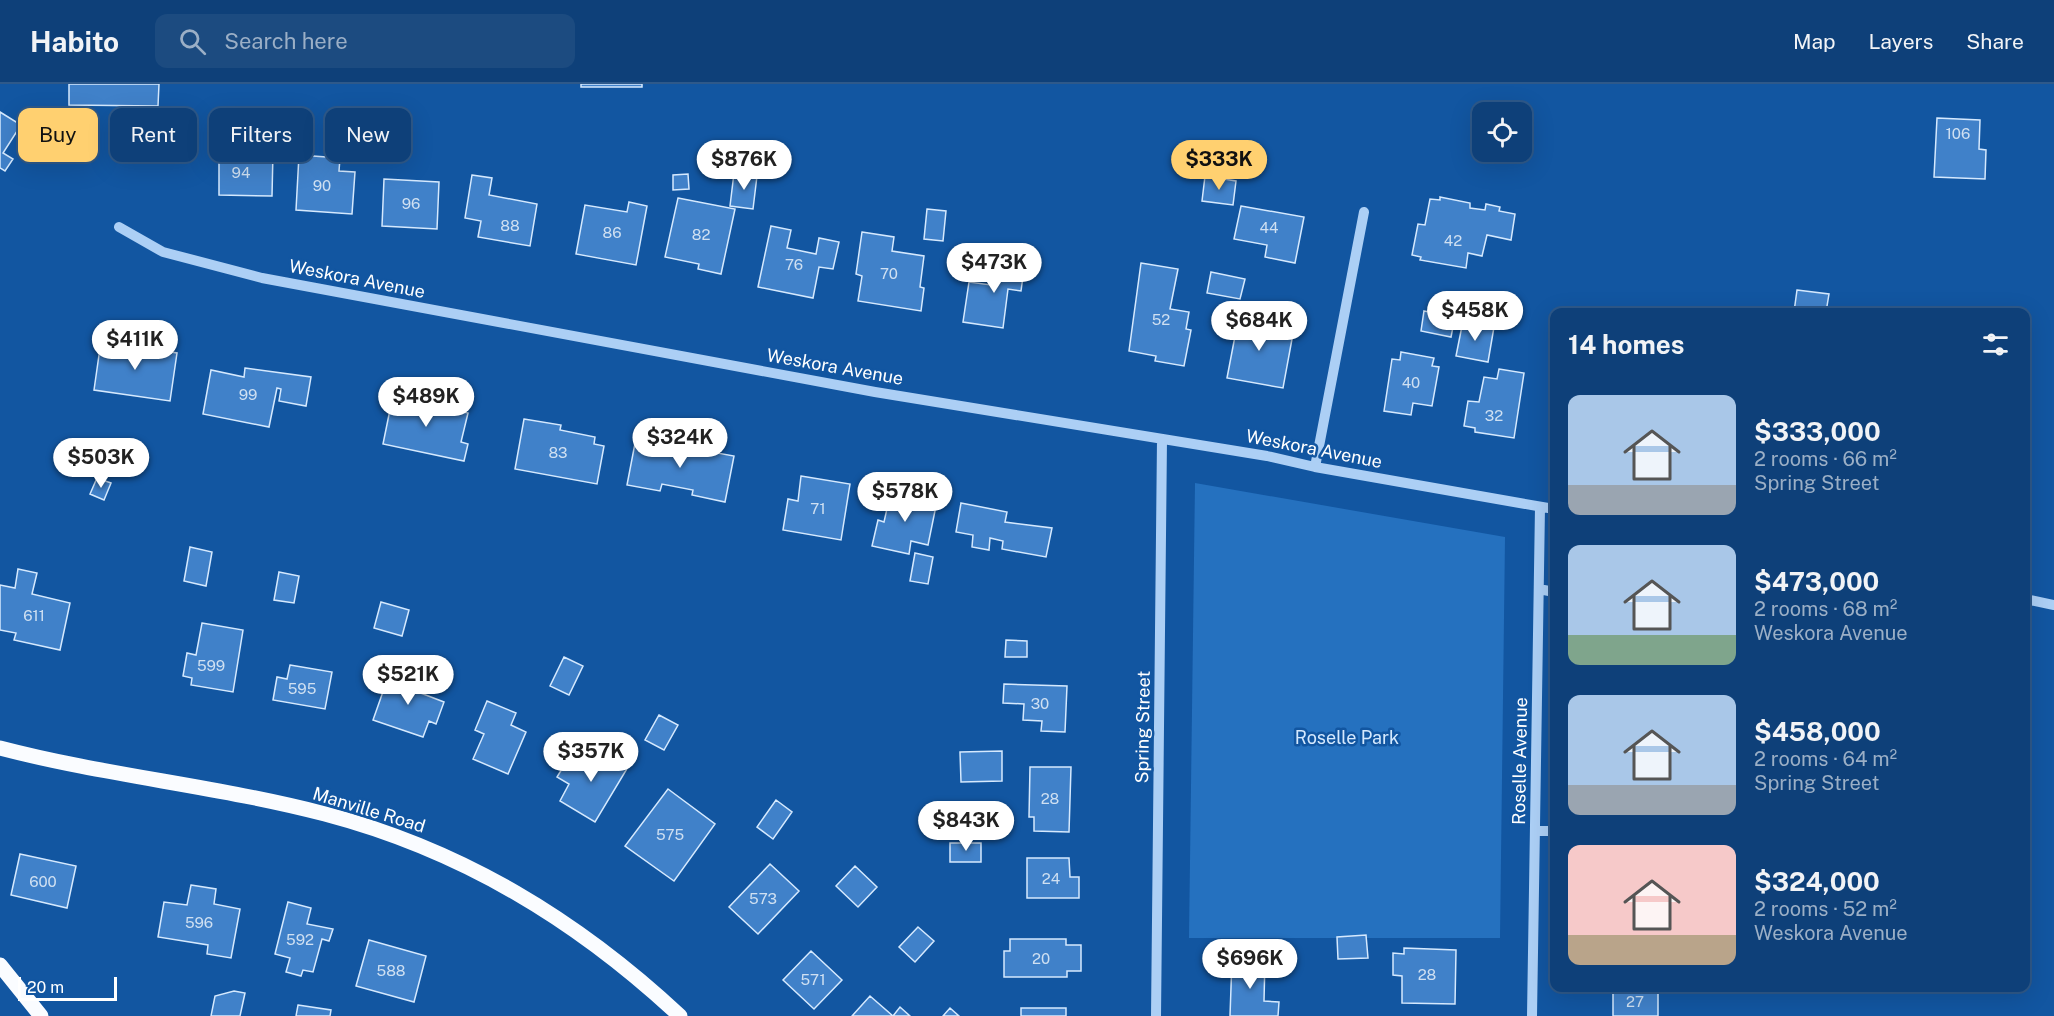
<!DOCTYPE html>
<meta charset="utf-8">
<style>
body{margin:0;font-family:"Public Sans",sans-serif;background:#1c4b80;color:#f1f3f6;height:100vh;display:flex;flex-direction:column;font-size:22px;white-space:nowrap}
*{box-sizing:border-box;margin:0}
p{font-size:20px;color:#9bafc6}
.icon{flex:none;width:33px;height:33px;fill:none;stroke:currentColor;stroke-width:2;stroke-linecap:round;stroke-linejoin:round}
.map{position:relative;flex:1;overflow:hidden}
.panel{position:absolute;left:1550px;top:224px;width:480px;height:684px;display:flex;flex-direction:column;background:#0e4079;border-radius:12px;box-shadow:0 6px 24px #0002,0 0 0 2px #2e598a}
.panel>*{flex:none}
.hud{position:absolute;left:18px;top:24px;width:570px;height:54px;display:flex;gap:12px}
.fabs{position:absolute;left:1472px;top:18px;display:grid;gap:12px}
.fabs a{display:grid;place-items:center;width:60px;height:60px;border-radius:12px;background:#0e4079;box-shadow:0 6px 24px #0002,0 0 0 2px #2e598a;font-size:30px}
.scale{position:absolute;left:18px;bottom:15px;width:99px;box-sizing:border-box;padding-left:6px;border:3px solid #fff;border-top:0;font-size:16px;line-height:21px;white-space:nowrap;color:#fff;-webkit-text-stroke:4px #1256a1;paint-order:stroke}
.price{position:absolute;translate:-50% -51px;padding:0 14px;border-radius:21px;background:#fff;color:#222;font-size:20px;line-height:39px;filter:drop-shadow(0 2px 3px #0008)}
.price::after{content:'';position:absolute;left:50%;top:36px;width:18px;height:14px;margin-left:-9px;background:inherit;clip-path:polygon(0 0,100% 0,50% 100%)}
.price.on{background:#ffd070;color:#111}
ul{padding:0;list-style:none}
li{display:flex;align-items:center;gap:18px;height:150px;padding:0 18px}
li span{display:grid;place-items:center;flex:none;width:168px;height:120px;border-radius:12px;color:#555}
li>.icon{margin-inline-start:auto}
span .icon{width:72px;height:72px;fill:#fffc;stroke-width:1}
li b{font-size:26px}
h2{display:flex;justify-content:space-between;align-items:center;height:72px;padding:0 18px;font-size:26px}
.chip{padding:0 21px;border-radius:12px;background:#0e4079;box-shadow:0 6px 24px #0002,0 0 0 2px #2e598a;font-size:21px;line-height:54px}
.chip.on{background:#ffd070;color:#111}
header{display:flex;align-items:center;gap:36px;box-sizing:border-box;height:84px;padding:0 30px;background:#0e4079;border-bottom:2px solid #2e598a}
header strong{font-size:28px}
nav{display:flex;gap:33px;margin-inline-start:auto;font-size:21px}
.search{width:420px;height:54px;background:#1c4b80;display:flex;align-items:center;gap:15px;box-sizing:border-box;padding:0 21px;border-radius:12px;color:#9bafc6;font-size:22px}
.map>svg:first-child{display:block}
.green{fill:#2571bf}
.building{fill:#4081c9;stroke:#d5e9fe;stroke-width:1.5}
.lines{fill:none;stroke-linecap:round;stroke-linejoin:round}
.minor{stroke:#accff5;stroke-width:10}
.major{stroke:#fafcff;stroke-width:15}
.labels{text-anchor:middle;stroke-width:5;stroke-linejoin:round;paint-order:stroke}
.number-label{font-size:15px;fill:#cfe0f2}
.street-label{font-size:18px;fill:#fff;stroke:#1256a1}
.park-label{font-size:18px;fill:#d5e9fe;stroke:#1256a1}
</style>
<header>
<strong>Habito</strong>
<div class="search"><svg class="icon" aria-label="search" viewBox="0 0 24 24"><circle cx="10" cy="10" r="6"/><path d="M15 15l6 6"/></svg>Search here</div>
<nav><a>Map</a><a>Layers</a><a>Share</a></nav>
</header>
<div class="map">
<svg width="2054" height="932" viewBox="0 0 2054 932">
<rect width="100%" height="100%" fill="#1256a1"/>
<path class="green" d="M1195,399L1505,453L1500,854H1189Z"/>
<path class="building" d="M69,0H159L158,22L69,21Z
M581,0H642V3H581Z
M0,28L21,41L3,69L13,75L5,87L0,84Z
M1937,34L1980,36L1979,65L1986,66L1985,95L1934,93Z
M219,67L273,68L272,112L219,111Z
M299,71L340,74L339,87L355,88L352,130L296,126Z
M734,89L757,92L753,125L730,122Z
M688,90L689,105L673,106V91Z
M472,91L492,94L489,111L537,120L530,162L478,153L481,137L465,134Z
M1205,92L1236,97L1233,121L1202,117Z
M384,95L439,98L437,145L382,142Z
M1440,113L1470,119V124L1485,126L1486,120L1500,123L1499,127L1515,130L1511,156L1487,151L1482,172L1468,169L1466,184L1420,176L1421,173L1412,171L1418,140L1425,141L1430,115L1440,116Z
M678,114L735,125L721,190L698,185L699,180L665,173Z
M629,118L647,122L636,181L576,170L585,121L627,128Z
M1241,122L1304,133L1295,179L1265,173L1267,161L1234,155Z
M927,125L946,127L943,157L924,155Z
M771,142L791,146L787,164L816,170L819,154L839,158L833,185L819,183L813,214L758,203Z
M862,148L894,153L892,167L924,172L920,203L924,204L921,227L858,217L862,192L856,190Z
M995,174L1025,178L1021,207L1008,205L1003,244L963,238L969,198L991,201Z
M1141,179L1178,185L1170,225L1189,228L1186,245L1191,246L1184,282L1155,277L1156,272L1129,267Z
M1211,188L1245,195L1240,215L1207,209Z
M1797,206L1829,210L1826,228H1794Z
M1240,226L1274,233L1271,251L1292,255L1283,304L1227,294Z
M1424,227L1455,233L1451,253L1421,247Z
M1463,237L1494,243L1488,278L1456,272Z
M101,257L177,269L170,317L94,306Z
M1401,268L1434,274L1432,282L1439,283L1432,322L1413,319L1411,331L1384,327L1392,275L1400,276Z
M245,284L311,293L306,322L279,317L281,305L277,304L269,343L203,330L211,286L244,293Z
M1499,285L1524,289L1514,354L1475,348V344L1464,342L1468,317L1479,318L1484,293L1497,295Z
M416,310L434,313L432,321L468,329L461,358L468,360L464,377L383,360L393,311L414,316Z
M524,335L561,341L560,346L595,353L594,360L604,362L597,400L515,385Z
M636,354L734,372L725,418L692,411L693,406L662,400L660,407L627,401Z
M801,392L850,400L841,456L783,446L788,415L798,417Z
M97,394L111,399L104,416L90,410Z
M891,407L937,417L928,461L911,457L909,470L872,462L878,436L884,438Z
M961,419L1007,428L1005,438L1052,444L1046,473L1002,465L1003,457L990,454L989,466L972,463L973,451L956,448Z
M190,463L212,468L206,502L184,497Z
M915,469L933,473L928,500L910,497Z
M18,485L37,489L32,510L70,519L60,566L14,556L16,549L0,546V501L15,504Z
M279,488L299,492L294,519L274,516Z
M381,518L409,526L402,552L374,544Z
M202,539L243,546L233,608L191,601L192,594L183,592L187,569L196,571Z
M1006,556L1027,557V573H1005Z
M564,573L583,582L569,611L550,602Z
M290,581L332,588L325,625L273,616L277,593L287,595Z
M411,585L421,589L423,596L418,608L444,618L436,640L429,637L423,653L373,636L385,602L397,606L403,590Z
M1004,600L1067,602L1065,648L1041,647L1042,637L1023,636L1024,620L1003,619Z
M487,617L516,629L511,641L526,648L508,690L473,675L484,650L475,646Z
M659,631L678,641L664,666L645,656Z
M595,663L628,683L595,738L560,717L569,700L557,693L568,675L582,684Z
M1002,667V697L961,698L960,668Z
M1030,683H1071L1069,748L1034,747V733H1029Z
M668,705L715,740L674,797L625,762Z
M776,716L792,728L773,755L757,743Z
M950,759H981V778H950Z
M20,770L76,782L67,824L11,811Z
M1027,774H1069L1070,793H1079V814H1027Z
M770,780L799,807L758,850L729,823Z
M855,782L877,803L858,823L836,802Z
M191,801L216,805L214,820L240,825L231,874L207,870L208,861L158,853L164,818L187,821Z
M288,818L311,824L307,840L333,845L329,857L322,855L313,888L303,886L301,892L286,888L290,874L275,870Z
M918,843L934,857L915,878L899,863Z
M1366,851L1368,874L1338,875L1337,853Z
M1010,855H1066V861H1081V887H1067V893H1004V867H1010Z
M369,856L426,872L414,918L356,902Z
M1404,864L1456,866L1455,920L1402,919V892L1393,891V869L1404,870Z
M811,867L842,896L814,925L783,896Z
M1232,875L1265,876L1264,917L1279,918L1278,932H1230Z
M1613,904H1658V932H1613Z
M234,907L245,909L240,932H211L215,912Z
M870,912L893,932L900,923L910,932H852Z
M298,921L331,926L330,932H296Z
M950,924L959,932H943Z
M1021,924H1066V932H1021Z"/>
<g class="lines">
<path class="minor" d="M119,143L163,168L262,194L875,308L1267,372L1315,383L1554,425
M1315,383L1364,128
M1539,505L1554,508
M2025,515L2054,521
M1535,747H1554
M1156,932L1162,355
M1532,932L1540,423"/>
<path class="major" d="M0,664C107,692 218,702 325,730C462,766 577,836 680,932
M0,881L41,932"/>
</g>
<g class="labels">
<g class="number-label">
<text x="1958" y="55">106</text>
<text x="241" y="94">94</text>
<text x="322" y="107">90</text>
<text x="411" y="125">96</text>
<text x="510" y="147">88</text>
<text x="1269" y="149">44</text>
<text x="612" y="154">86</text>
<text x="701" y="156">82</text>
<text x="1453" y="162">42</text>
<text x="794" y="186">76</text>
<text x="889" y="195">70</text>
<text x="1161" y="241">52</text>
<text x="1411" y="304">40</text>
<text x="248" y="316">99</text>
<text x="1494" y="337">32</text>
<text x="558" y="374">83</text>
<text x="818" y="430">71</text>
<text x="34" y="537">611</text>
<text x="211" y="587">599</text>
<text x="302" y="610">595</text>
<text x="1040" y="625">30</text>
<text x="1050" y="720">28</text>
<text x="670" y="756">575</text>
<text x="1051" y="800">24</text>
<text x="43" y="803">600</text>
<text x="763" y="820">573</text>
<text x="199" y="844">596</text>
<text x="300" y="861">592</text>
<text x="1041" y="880">20</text>
<text x="391" y="892">588</text>
<text x="1427" y="896">28</text>
<text x="813" y="901">571</text>
<text x="1635" y="923">27</text>
</g>
<g class="street-label">
<text transform="translate(357 195) rotate(11)" y="6">Weskora Avenue</text>
<text transform="translate(835 283) rotate(10)" y="6">Weskora Avenue</text>
<text transform="translate(1314 365) rotate(11)" y="6">Weskora Avenue</text>
<text transform="translate(1143 643) rotate(-89)" y="6">Spring Street</text>
<text transform="translate(1520 677) rotate(-89)" y="6">Roselle Avenue</text>
<text transform="translate(369 726) rotate(17)" y="6">Manville Road</text>
</g>
<g class="park-label">
<text x="1347" y="660">Roselle Park</text>
</g>
</g>
</svg>
<div class="fabs">
<a><svg class="icon" aria-label="locate" viewBox="0 0 24 24"><circle cx="12" cy="12" r="6"/><path d="M12 2v4M12 18v4M2 12h4M18 12h4"/></svg></a>
</div>
<div class="scale">20 m</div>
<b class="price" style="left:744px;top:107px">$876K</b>
<b class="price on" style="left:1219px;top:107px">$333K</b>
<b class="price" style="left:994px;top:210px">$473K</b>
<b class="price" style="left:1475px;top:258px">$458K</b>
<b class="price" style="left:1259px;top:268px">$684K</b>
<b class="price" style="left:135px;top:287px">$411K</b>
<b class="price" style="left:426px;top:344px">$489K</b>
<b class="price" style="left:680px;top:385px">$324K</b>
<b class="price" style="left:101px;top:405px">$503K</b>
<b class="price" style="left:905px;top:439px">$578K</b>
<b class="price" style="left:408px;top:622px">$521K</b>
<b class="price" style="left:591px;top:699px">$357K</b>
<b class="price" style="left:966px;top:768px">$843K</b>
<b class="price" style="left:1250px;top:906px">$696K</b>
<div class="hud">
<a class="chip on">Buy</a>
<a class="chip">Rent</a>
<a class="chip">Filters</a>
<a class="chip">New</a>
</div>
<section class="panel">
<h2>14 homes<svg class="icon" aria-label="filters" viewBox="0 0 24 24"><path d="M4 7h16M4 17h16"/><circle cx="9" cy="7" r="2"/><circle cx="15" cy="17" r="2"/></svg></h2>
<ul>
<li><span style="background:linear-gradient(#a9c7e8 75%,#9aa5b1 0)"><svg class="icon" aria-label="home" viewBox="0 0 24 24"><path d="M3 11l9-7 9 7M6 9v11h12V9"/></svg></span><div><b>$333,000</b><p>2 rooms · 66 m²</p><p>Spring Street</p></div></li>
<li><span style="background:linear-gradient(#a9c7e8 75%,#7fa58c 0)"><svg class="icon" aria-label="home" viewBox="0 0 24 24"><path d="M3 11l9-7 9 7M6 9v11h12V9"/></svg></span><div><b>$473,000</b><p>2 rooms · 68 m²</p><p>Weskora Avenue</p></div></li>
<li><span style="background:linear-gradient(#a9c7e8 75%,#9aa5b1 0)"><svg class="icon" aria-label="home" viewBox="0 0 24 24"><path d="M3 11l9-7 9 7M6 9v11h12V9"/></svg></span><div><b>$458,000</b><p>2 rooms · 64 m²</p><p>Spring Street</p></div></li>
<li><span style="background:linear-gradient(#f6c9c9 75%,#b9a48a 0)"><svg class="icon" aria-label="home" viewBox="0 0 24 24"><path d="M3 11l9-7 9 7M6 9v11h12V9"/></svg></span><div><b>$324,000</b><p>2 rooms · 52 m²</p><p>Weskora Avenue</p></div></li>
</ul>
</section>
</div>
